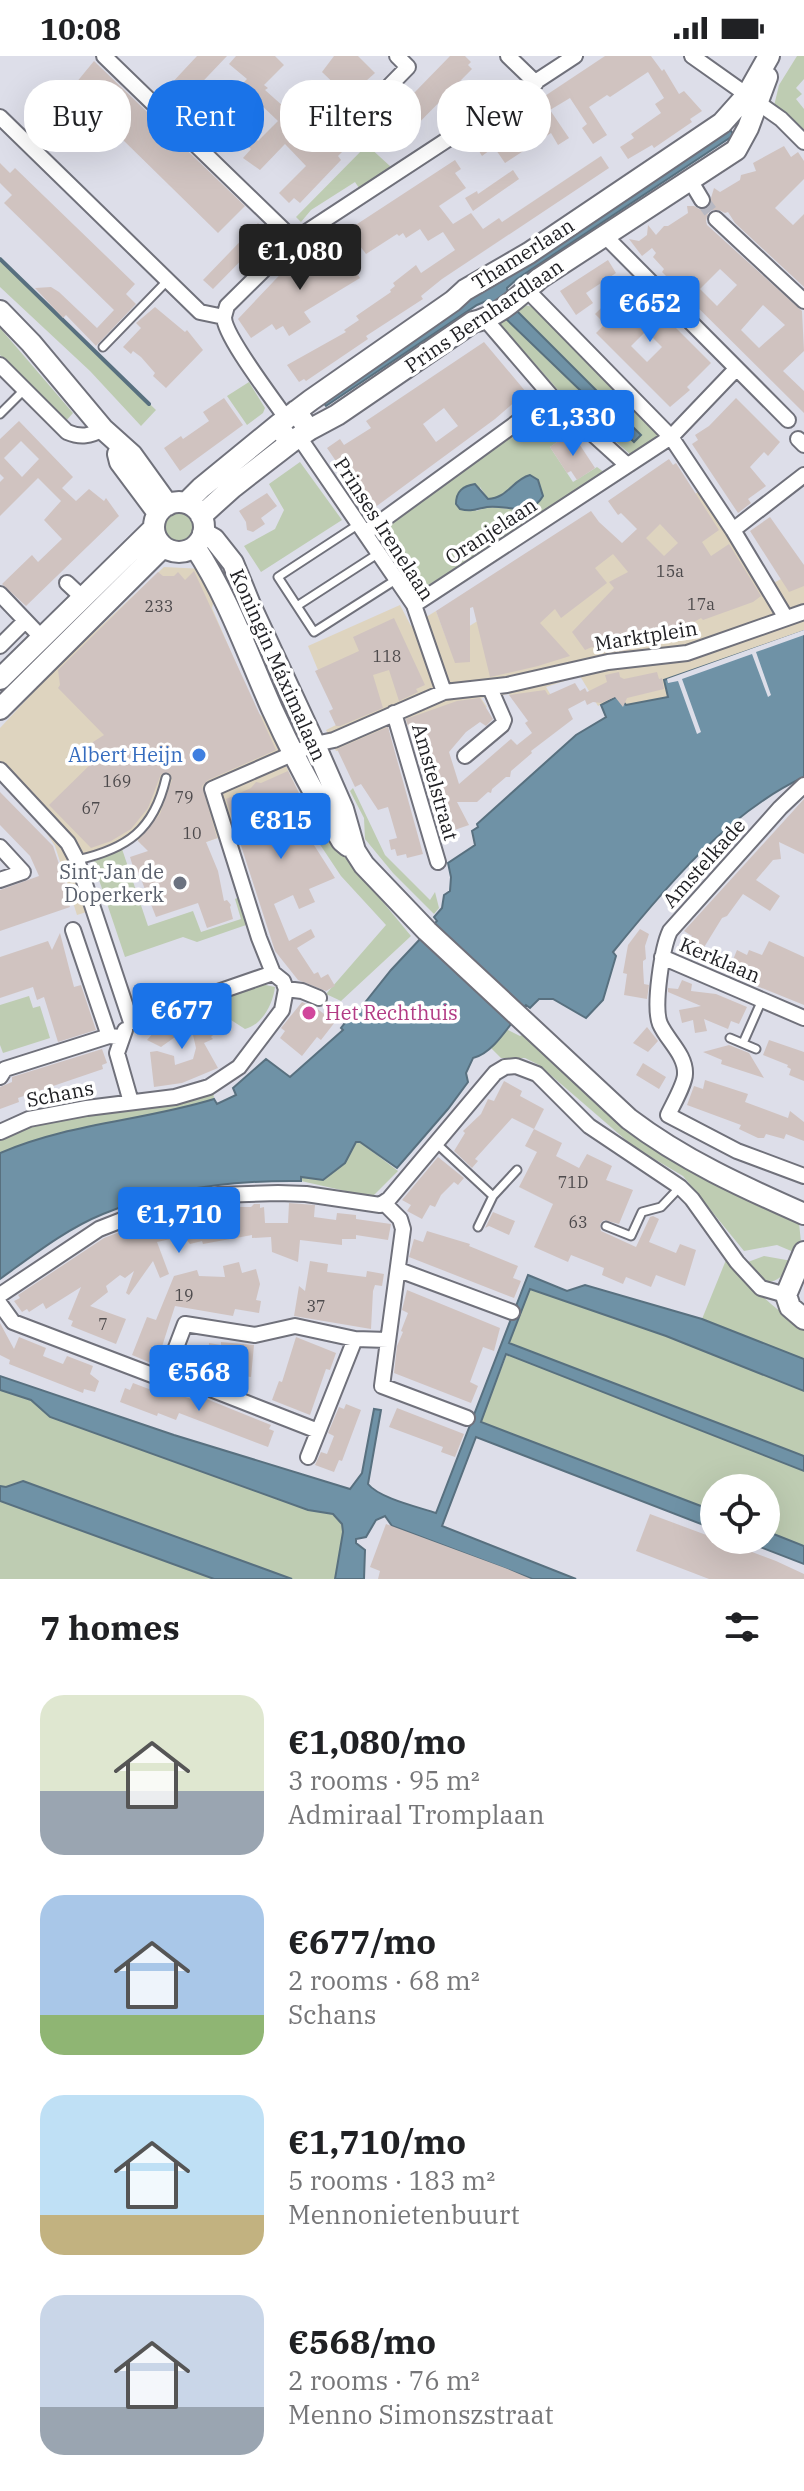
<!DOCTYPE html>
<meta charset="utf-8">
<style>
body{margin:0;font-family:"IBM Plex Serif",serif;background:#f2f2f2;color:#202124;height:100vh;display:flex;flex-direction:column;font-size:30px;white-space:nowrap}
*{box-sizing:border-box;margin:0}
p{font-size:26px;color:#757577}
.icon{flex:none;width:44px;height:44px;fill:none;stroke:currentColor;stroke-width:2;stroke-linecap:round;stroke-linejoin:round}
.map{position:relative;height:1523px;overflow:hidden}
.drawer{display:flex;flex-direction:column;background:#fff;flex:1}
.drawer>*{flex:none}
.guide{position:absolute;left:24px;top:24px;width:756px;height:72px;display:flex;gap:16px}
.tools{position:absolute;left:700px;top:1418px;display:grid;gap:16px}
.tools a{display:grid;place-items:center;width:80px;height:80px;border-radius:50%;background:#fff;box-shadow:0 8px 32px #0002;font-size:40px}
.price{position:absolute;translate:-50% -68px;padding:0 18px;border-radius:8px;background:#1a73e8;color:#fff;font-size:26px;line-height:52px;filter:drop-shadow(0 2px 4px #0008)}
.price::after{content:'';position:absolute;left:50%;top:48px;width:24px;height:18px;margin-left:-12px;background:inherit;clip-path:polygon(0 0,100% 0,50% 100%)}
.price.on{background:#222;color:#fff}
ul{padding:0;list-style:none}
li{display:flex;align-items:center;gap:24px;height:200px;padding:0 40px}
li span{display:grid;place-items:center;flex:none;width:224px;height:160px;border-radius:24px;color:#555}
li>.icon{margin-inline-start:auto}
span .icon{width:96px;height:96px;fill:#fffc;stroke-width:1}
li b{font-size:34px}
h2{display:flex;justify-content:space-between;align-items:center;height:96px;padding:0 40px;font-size:34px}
.chip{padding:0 28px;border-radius:32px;background:#fff;box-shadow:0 8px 32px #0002;font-size:28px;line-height:72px}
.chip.on{background:#1a73e8;color:#fff}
.status{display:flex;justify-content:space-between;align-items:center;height:56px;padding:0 40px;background:#fff;direction:ltr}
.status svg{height:22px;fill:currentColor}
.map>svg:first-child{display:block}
.commercial{fill:#ded4bf}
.green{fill:#beccb2;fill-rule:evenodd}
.water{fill:#6f92a6;stroke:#58707f;stroke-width:2}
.pier{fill:#dddee9}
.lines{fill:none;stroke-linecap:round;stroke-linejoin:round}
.stream{stroke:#58707f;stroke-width:4}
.building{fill:#d0c3c0;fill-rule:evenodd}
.street-tunnel{stroke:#b7b8c2;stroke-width:14;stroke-dasharray:14 7;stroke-linecap:butt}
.lane-casing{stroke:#70717b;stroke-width:11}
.street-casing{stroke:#70717b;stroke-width:18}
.secondary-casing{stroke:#70717b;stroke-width:24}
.lane{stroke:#fff;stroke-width:7}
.street{stroke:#fff;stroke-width:14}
.secondary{stroke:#fff;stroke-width:20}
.shop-dot{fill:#3f7fe0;stroke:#fff;stroke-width:3}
.worship-dot{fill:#6b7280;stroke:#fff;stroke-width:3}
.hotel-dot{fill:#d1479c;stroke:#fff;stroke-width:3}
.labels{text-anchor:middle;stroke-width:7;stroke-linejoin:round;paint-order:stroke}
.number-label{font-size:16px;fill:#4d4a4c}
.street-label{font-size:20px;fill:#212125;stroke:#fff}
.shop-label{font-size:20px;fill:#366cbe;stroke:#fff;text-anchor:end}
.worship-label{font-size:20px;fill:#5b616d;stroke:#fff;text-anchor:end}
.hotel-label{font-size:20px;fill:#b23c85;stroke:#fff;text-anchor:start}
</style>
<div class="status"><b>10:08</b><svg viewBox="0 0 49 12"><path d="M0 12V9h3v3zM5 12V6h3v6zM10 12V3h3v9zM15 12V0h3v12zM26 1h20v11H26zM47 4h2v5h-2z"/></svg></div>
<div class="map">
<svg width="804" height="1523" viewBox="0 0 804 1523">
<rect width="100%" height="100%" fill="#dddee9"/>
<path class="commercial" d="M705,431L768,530L781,523L804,530V576L665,631L668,641L625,650L617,640L598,650L580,620L546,631L558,651L528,663L509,638L481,642L487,651L442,681L426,671L410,676L405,661L387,668L392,688L336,695L326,674L340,667L308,590L400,549L411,570L436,555L447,584L537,528L622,488Z
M164,511L205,513L216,535L212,552L257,656L263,661L305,750L257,752L231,761L236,781L221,786L218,782L182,794L142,789L133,779L120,788L78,804L93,854L77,859L55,790L0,705V672L53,615Z"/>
<path class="green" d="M797,0H804V23L796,32L802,38L796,43L804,53V79L774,50L779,29Z
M367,89L391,111L359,132L355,126L311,154L301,166L296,161Z
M0,203L156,354L141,370L90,315L0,231Z
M521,248L533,251L661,381L632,400L559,335L496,264L503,260L633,386L641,379L514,252Z
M0,272L73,357L65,366L0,299Z
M249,326L265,352L263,357L247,369L227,340Z
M553,347L566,360L561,365L575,381L567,386L563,382L550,391L573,426L597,411L605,417L419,535L376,475ZM530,419L537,423L513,453L488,451L476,455L480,431L488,443C508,442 512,424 530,419Z
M300,406L342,464L261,516L244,490L275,473L284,454L269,428Z
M163 471a16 16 0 1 1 32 0a16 16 0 1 1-32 0Z
M353,732L385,799L430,844L435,836L439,852L434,858L393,817L365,783L364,762L350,735Z
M315,769L325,776L411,880L341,945L326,938L386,869L341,820L313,778L318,775Z
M122,793L148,870L193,855L201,876L241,863L235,843L239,841L249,868L197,886L183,881L125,901L93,806Z
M261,928L275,931C273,948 262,969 245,973L231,964L220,941Z
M29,940L33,952L40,950L50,982L3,997L0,989V949Z
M506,973L520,980L522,979L632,1074L799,1167L801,1186L796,1197L777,1189L744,1195L683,1120L634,1091L539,1009L525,1002H501L491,992Z
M213,1032L214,1043C143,1065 69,1067 0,1097V1082L40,1067Z
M356,1086H360L398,1115L374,1139L359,1138L301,1125L300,1121L323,1124L345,1107Z
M728,1199C750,1229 771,1253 804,1271V1303L702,1263Z
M764,1200L792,1205C778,1231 764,1233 748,1206Z
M530,1232L666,1280L804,1335V1400L509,1288Z
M507,1298L804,1415V1490L766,1475V1432H714V1455L481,1366Z
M0,1334L31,1344L50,1361L308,1454L333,1458L342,1468L343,1476L335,1523H292L23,1425L6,1432L0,1430Z
M0,1445L214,1523H0Z"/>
<path class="water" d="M728,71L734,79L517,223L507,232L508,240L494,249L486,245L477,249L326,350L319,341Z
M514,252L641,379L634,386L503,260Z
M530,419L538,424L543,440C530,463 507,448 487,451C476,453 471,456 460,453L456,448C456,435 463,430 475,428L488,443C508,442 512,424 530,419Z
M804,575V721C727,757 666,831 613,896L616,900L603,944L586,962L553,943H539L530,952L526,949C511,965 495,997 473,1002L466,1017L468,1026L448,1053L397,1112L360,1086H356L345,1107L323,1124L301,1121V1125C234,1124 166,1132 103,1158C66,1173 32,1200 0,1223V1097C69,1067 143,1065 214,1043L217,1048L236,1039L233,1032L266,1003L290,1021L343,974L341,972L355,954H359L391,914L437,865L434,861L442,852L444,839L450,835L451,821L448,807L475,789L472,775L478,771L477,768L576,679L606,661L601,649L618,640L626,649L668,641L664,624Z
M528,1219L567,1235L585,1229L702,1263L804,1303V1335L666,1280L530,1233L509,1287L804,1400V1415L506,1298L481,1366L714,1455V1473L476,1381L442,1470L576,1523H532L392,1470L385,1460L376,1464L366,1481L356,1483V1487L365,1494L364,1523H335L343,1476L342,1468L333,1458L308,1454L50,1361L31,1344L0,1334V1320L174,1379L350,1433L362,1417L374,1353L381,1354L368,1428C379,1442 418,1451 436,1457Z
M23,1425L292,1523H214L0,1445V1430L6,1431Z
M766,1475L804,1490V1508L742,1484H766Z"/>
<path class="pier" d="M804,574V579L756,596L771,639L768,641L752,598L682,623L701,676L697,678L678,625L668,627L667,623Z"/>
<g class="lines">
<path class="stream" d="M0,203L149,348"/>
</g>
<path class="building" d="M197,0H227L189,40L183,35L179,40L169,30Z
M236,0H275L284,9L264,29L268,32L265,34L284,51L305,30L320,45L304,62L325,83L341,66L357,81L338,100L341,104L300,147L294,142L289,147L279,137L306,110L285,88L260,114L243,102L251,93L229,73L226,76L220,70L215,75L206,66L247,23L229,8ZM256,44L278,65L258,85L236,65Z
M334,0H358L375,17L348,41L322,16Z
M450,0H465L471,6L468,9L472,13L397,89L380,72Z
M605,0H651L662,15L664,13L679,38L684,35L702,55L690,63L692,66L654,92L652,89L628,103L620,91L634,82L631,78L661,57L655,48L664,42L648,16L610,41L607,39L589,51L607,79L593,88L582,72L587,68L570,42L550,54L569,82L558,89L551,77L505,107L494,91L482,100L474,87Z
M94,5L245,150L218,177L71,33Z
M784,90L791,101L798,96L804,105V123L775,152L793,169L804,158V231L735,167L728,156L725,157L719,154H712L708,157L706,165L707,169L802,255L804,295L783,315L804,335V357L662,216L664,213L653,201L656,197L652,192L642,200L629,183L639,185L647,179L648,169L656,179L664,170H668L688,157L687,150H694L701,154L708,152L714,132L720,136L740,124L741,119L756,115L753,107ZM720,213L737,229L717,250L700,233ZM763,249L785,269L759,292L741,274Z
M601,100L609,112L442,223L421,240L423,243L366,280L368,283L306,325L304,323L299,326L287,309L346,276L344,274L359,264L356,260L391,236L390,234L395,230L393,227L416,209L421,217L455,194L443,176L428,185L420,173L406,182L403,177L399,180L397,178L366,198L348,174L455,104L461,113L455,117L466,132L439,150L453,168L471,157L483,173L499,162L502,166Z
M0,107L10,117L15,112L135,228L126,238L136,248L96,290L66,259L63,262L35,232L51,231L59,236L97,272L114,254L4,147L12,139L0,127Z
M513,114L519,123L473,155L465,142L477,135L478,138Z
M258,167L268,177L213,233L203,224Z
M335,183L360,222L304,256L311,266L289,280L283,270L276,274L272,268L251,282L238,263L292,206L297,211Z
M608,204L616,217L586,237L593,247L576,259L560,235Z
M629,225L711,307L687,331L690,334L670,351L596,277L605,268L595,258ZM646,275L662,291L647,306L631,290Z
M155,251L185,276L187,274L203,294L166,332L153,320L155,317L141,301L133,295L131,298L123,291L141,272L136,267Z
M484,286L526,336L495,363L370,455L327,392L340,383L344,389L371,372L366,365ZM444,352L458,370L436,386L423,368Z
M224,342L243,369L180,415L164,392L181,380L183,383L209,365L203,356Z
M736,342L780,386L768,400L764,396L750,411L766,430L748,443L751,447L738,457L692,388L698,384L695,379L709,370Z
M19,365L73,421L62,432L76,445L89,433L104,445L106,442L119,460L26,550L2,528L32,499L38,506L62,483L44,464L61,445L38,422L0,460V426L4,422L0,418V383ZM21,385L39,403L22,421L4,402Z
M563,382L568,388L576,383L595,412L577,424L571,415L567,417L550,391Z
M669,403L673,409L676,407L719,474L702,486L711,500L729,488L761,540L753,546L703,564L701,562L694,566L693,565L652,586L651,583L629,594L611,596L592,591L585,594L572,576L614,532L609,526L628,516L613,498L595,512L607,527L561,562L555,553L540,567L570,600L538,610L490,621L473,551L470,552V606L455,607L436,555L591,455L599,466L622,487L637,473L621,457L618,459L608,445ZM660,468L678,487L664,500L646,482Z
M267,437L277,450L261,462L265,468L253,476L247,474L246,466L239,455Z
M770,461L804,509V530L789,536L750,475Z
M194,515L276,694L208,724L202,730L217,782L206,786L218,815L224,845L227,844L231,849L230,851L233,863L207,872L198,847L156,861L137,813L134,814L130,801L148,795L138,785L160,758L172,724L170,717L161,718L148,752L131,773L111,785L91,792L49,749L98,701L92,695L93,686L104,679L58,632L60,629L58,614L158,516L163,520H174L178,516L185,524Z
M394,562L425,629L416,633L418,636L399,645L389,614L373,619L383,652L340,670H336L329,655L333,653L315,615L359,595L353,581Z
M619,616L620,621L624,623L657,616L659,623L662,622L664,633L627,642L623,651L615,641L601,647L593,646L587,649L585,644L568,653L573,663L531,695L532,697L511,715L510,721H506L492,733L491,737L488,736L477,746H457L469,769L440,779L416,696L424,694L415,674L410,676L406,663L457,645L480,642L493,663L486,670L480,666L466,676L449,696L459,728L511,683L517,689L532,677L525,667L528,665L509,639L545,634L548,639L575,627L580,635L585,632L587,636L607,626L605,619Z
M388,671L423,798L407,802L406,798L397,800L395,793L391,794L389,784L397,782L388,751L378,754L361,728L355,731L337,693Z
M288,715L315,770L305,775L335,822L309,833L315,846L299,853L293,839L274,848L289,885L311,873L315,881L297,892L314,918L318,916L321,922L328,918L335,930L326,935L298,924L275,895L226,743L251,732L256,726L261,727Z
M0,736L53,790L71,844L68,845L70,851L0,875V834L39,820L30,800L0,769Z
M804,743V798L779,786L781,803L773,804L756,824L780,840L770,855L743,838L727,860L722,862L703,893L707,896L702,907L680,897L692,880L684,875Z
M640,873L649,878L645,890L646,903L643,905V911L644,928L649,929L647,943L624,939L627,918L623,917L628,889Z
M60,877L74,931L81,929L96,974L58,986L44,941L37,944L33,931L0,942V901L48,885L52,894Z
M769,885L804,901V949L717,914L719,903L730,911L737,894L747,899L749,894L762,899Z
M682,924L692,928L691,935L716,938L747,951L739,968L731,965L728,973L704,963L707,975L695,977L693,964L682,967L679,954L701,950L668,936V932L678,933Z
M302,946L316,952L335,966L321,984L317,981L302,1000L280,982L285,975L281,972Z
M189,960L200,961L219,973L211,981L213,983L204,987L218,1012L182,1027L154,1031L150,996L157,995L174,1000L175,1009L193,1003L196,992L193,979L175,981L161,991L147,984L162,967Z
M647,971L658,985L648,996L633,987Z
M769,984L804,996V1025L789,1019L791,1013L787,1011L788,1009L763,999Z
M729,989L749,997L764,1022L721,1008L722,1004L703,996Z
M102,993L107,1007L102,1009L103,1013L18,1042L19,1046L0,1053V1031L12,1026V1021Z
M643,1007L666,1021L659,1033L636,1019Z
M705,1024L748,1038L745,1046L788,1062L790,1055L804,1066V1085L786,1078L784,1083L766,1078L764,1082H758L739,1073L741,1069L687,1049L694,1030L703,1033Z
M504,1025L522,1035L520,1040L544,1053L534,1073L562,1087L556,1100L579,1112L587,1098L612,1110L606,1124L633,1134L619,1168L604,1164L600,1168L601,1175L636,1191L650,1161L653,1160L659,1163L649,1186L676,1197L680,1188L696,1194L685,1230L656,1219L651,1231L626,1221L623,1228L602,1219L604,1212L571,1199L568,1206L534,1191L553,1148L519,1131L537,1096L525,1090L534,1073L512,1062L475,1103L478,1105L472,1112L454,1095L465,1077L463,1075L481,1058L488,1043L494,1045Z
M438,1101L464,1122L458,1129L454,1126L441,1139L435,1151L430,1149L422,1163L407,1155L411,1149L402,1144Z
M289,1147L315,1149L314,1161L336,1164L337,1157L356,1159V1163L391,1168L388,1184L356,1179V1183H342V1189L300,1184L298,1206L272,1196L271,1181L252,1182V1179L203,1188L202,1185L190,1188L184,1180L157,1186L169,1218L160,1222L153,1205L129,1239L126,1237L134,1215L125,1222L120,1219L106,1230L108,1236L90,1250L126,1263L116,1288L71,1270L73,1265L68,1263L81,1231L46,1253L43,1247L29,1256L27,1253L22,1256L14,1245L20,1242L18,1239L104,1182L130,1172L168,1162L169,1165L218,1153H236V1151H251L254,1148H260V1152L264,1151L265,1167H288Z
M493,1156L515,1165L509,1179L489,1170L485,1172Z
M427,1175L470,1188L469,1190L518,1210L513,1222L521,1225L514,1242L409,1201L414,1183L423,1186Z
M310,1205L328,1208L327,1216L366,1221L367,1215L384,1218L382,1230L375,1229L373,1235L371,1273L294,1260L299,1230L305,1235Z
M239,1206L242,1217L256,1213L260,1228L256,1244L261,1245L259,1257L235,1253L233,1260L175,1250L158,1303L153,1301L151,1307L132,1299L147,1261L156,1264L174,1220L197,1214L199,1220L225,1221L223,1210Z
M407,1234L500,1272L494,1295L483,1291L470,1326L478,1330L471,1347L394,1317L397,1290L403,1276L401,1275L408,1257L402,1254Z
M0,1267L14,1293L19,1281L46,1292L43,1300L63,1308L67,1300L93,1310L90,1318L99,1325L95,1336L84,1333L83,1337L9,1308L10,1304L0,1299Z
M296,1281L336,1297L330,1314L326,1313L310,1359L272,1344L279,1325L282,1326Z
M221,1286L254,1289L251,1321L208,1316L209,1287L221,1289Z
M133,1327L170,1341L171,1337L192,1343L194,1338L271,1369L269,1373L274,1375L268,1391L179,1357L176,1364L158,1357L157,1360L120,1346L125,1332L130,1334Z
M346,1348L361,1354L342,1405L339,1404L334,1416L315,1409L321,1396L327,1398L334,1380L328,1377L339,1351L344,1353Z
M397,1352L464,1378L455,1401L441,1396L443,1391L389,1371Z
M650,1458L776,1505L804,1518V1523H709L636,1495Z
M386,1468L505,1512L531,1523H378L380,1515L370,1511Z"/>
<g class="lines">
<path class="street-tunnel" d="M702,144L716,163"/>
<g class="lane-casing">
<path id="lane" d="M103,291L168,224
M0,358L24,334
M359,468L278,521L314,576L397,523
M297,550L379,497
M77,804C127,793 154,774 166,722
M730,982L756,993
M743,987L762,944
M436,1087L493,1140L517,1114
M606,1170L631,1180L642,1156L661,1151L680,1131
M478,1171L493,1140"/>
</g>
<g class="street-casing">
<path id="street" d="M104,0L294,184
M508,0L536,27
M692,0L781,63L804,86
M365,55L408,11L397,0
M0,61L200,256L224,261
M690,124L702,144
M716,163L804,245
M605,180L788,364
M527,234L671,381L733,474L786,562
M224,261L227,250L294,184L575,0
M224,261C224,280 273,343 286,362
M485,263L552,341L627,409
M0,309L67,376C81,382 90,380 103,373
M299,381L414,549L444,636
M798,383L804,389
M733,474L804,419
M365,477L552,341
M67,527L83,542
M0,538L42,582
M414,549L671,381L736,313
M0,590L25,565
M394,657L438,806
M465,700L502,669L504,664L490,632
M0,714L68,787L77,804L131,966
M804,729L780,752L670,875C662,892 653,951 660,968C667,984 686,999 685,1018C685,1028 672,1050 668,1059L737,1095L804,1120
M0,791L23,816L0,824
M73,874L109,980
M662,901L804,962
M286,933L302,935L319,942
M131,966L273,917
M125,974L117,997L131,1046
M0,1021L5,1013L109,980L120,981
M0,1076L29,1063L87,1052L175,1041L209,1031L239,1011L282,954L286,933L283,925L273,917L259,882L212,733L315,688L334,684L444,636L507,629L608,606L687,597L804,556
M384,1147L400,1163L403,1173L382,1330L467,1362
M399,1214L512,1256
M0,1239L99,1173L127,1162L186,1147L218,1139L278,1137L306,1138L380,1149L389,1143L495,1017L505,1011L516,1010L537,1018L589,1070L680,1131L692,1143L737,1206L761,1232L786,1239
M0,1248L13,1266L160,1322L185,1323L318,1375
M164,1323L185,1268L255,1279L295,1270L355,1283
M308,1401L355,1283L388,1284"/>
</g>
<g class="secondary-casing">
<path id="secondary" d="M0,255L31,287L103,373L132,399L168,449
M296,355L309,374L290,387L278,369L311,344L453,245L465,234L529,197L722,67L747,39L769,0
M309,374L337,359L473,266C499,261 521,238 540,222L736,94L748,72L767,21
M118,398L120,406L158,457
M154 471a25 25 0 1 1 50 0a25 25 0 1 1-50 0Z
M186,447L201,432L278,369
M201,460L232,432L290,387
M203,477L214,483L233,507L251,551L311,680L343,753L355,795L364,809L427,875L629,1063C683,1104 743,1131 804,1158
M195,491C228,541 248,599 272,653C293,699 316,742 342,785L348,790
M0,623L153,473
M0,653L163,491
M804,1196L786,1239L790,1251L804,1263"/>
</g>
<use href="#lane" class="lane"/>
<use href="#street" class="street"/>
<use href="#secondary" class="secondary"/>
</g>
<circle class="shop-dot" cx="199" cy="699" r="8"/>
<circle class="worship-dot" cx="180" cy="827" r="8"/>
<circle class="hotel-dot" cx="309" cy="957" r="8"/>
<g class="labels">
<g class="number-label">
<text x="670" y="521">15a</text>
<text x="701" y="554">17a</text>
<text x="159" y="556">233</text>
<text x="387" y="606">118</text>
<text x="117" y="731">169</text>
<text x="184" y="747">79</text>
<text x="91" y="758">67</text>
<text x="192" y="783">10</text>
<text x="573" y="1132">71D</text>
<text x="578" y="1172">63</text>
<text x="184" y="1245">19</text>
<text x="316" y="1256">37</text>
<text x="103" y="1274">7</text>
</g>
<g class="street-label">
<text transform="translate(523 198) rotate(-32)" y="7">Thamerlaan</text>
<text transform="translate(484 260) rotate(-34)" y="7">Prins Bernhardlaan</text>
<text transform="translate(384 473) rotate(57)" y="7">Prinses Irenelaan</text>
<text transform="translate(491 475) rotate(-33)" y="7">Oranjelaan</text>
<text transform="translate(646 580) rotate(-9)" y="7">Marktplein</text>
<text transform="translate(278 609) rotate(66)" y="7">Koningin Máximalaan</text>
<text transform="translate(435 726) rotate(74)" y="7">Amstelstraat</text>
<text transform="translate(704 807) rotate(-48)" y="7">Amstelkade</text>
<text transform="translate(720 904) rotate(23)" y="7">Kerklaan</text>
<text transform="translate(60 1038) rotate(-11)" y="7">Schans</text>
</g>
<g class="shop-label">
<text x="183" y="706">Albert Heijn</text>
</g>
<g class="worship-label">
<text x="164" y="823">Sint-Jan de<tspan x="164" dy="23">Doperkerk</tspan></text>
</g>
<g class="hotel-label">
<text x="325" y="964">Het Rechthuis</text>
</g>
</g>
</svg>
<div class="tools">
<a><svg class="icon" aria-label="locate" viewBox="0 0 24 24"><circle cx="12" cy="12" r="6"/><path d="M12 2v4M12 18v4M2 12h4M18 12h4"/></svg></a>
</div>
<b class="price on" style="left:300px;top:236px">€1,080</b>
<b class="price" style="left:650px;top:288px">€652</b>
<b class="price" style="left:573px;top:402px">€1,330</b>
<b class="price" style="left:281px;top:805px">€815</b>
<b class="price" style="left:182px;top:995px">€677</b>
<b class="price" style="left:179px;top:1199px">€1,710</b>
<b class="price" style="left:199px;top:1357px">€568</b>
<div class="guide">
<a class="chip">Buy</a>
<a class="chip on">Rent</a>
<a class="chip">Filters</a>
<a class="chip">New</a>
</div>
</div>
<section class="drawer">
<h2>7 homes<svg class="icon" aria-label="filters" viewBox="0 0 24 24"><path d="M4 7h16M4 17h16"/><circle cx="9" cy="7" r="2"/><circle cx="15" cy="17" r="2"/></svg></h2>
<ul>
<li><span style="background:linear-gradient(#dfe7d0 60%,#9aa5b1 0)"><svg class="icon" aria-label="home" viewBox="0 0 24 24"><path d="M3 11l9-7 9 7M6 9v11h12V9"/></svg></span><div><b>€1,080/mo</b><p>3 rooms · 95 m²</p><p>Admiraal Tromplaan</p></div></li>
<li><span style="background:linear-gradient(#a9c7e8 75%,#8fb573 0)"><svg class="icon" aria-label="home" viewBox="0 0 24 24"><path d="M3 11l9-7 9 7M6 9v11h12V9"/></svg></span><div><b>€677/mo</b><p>2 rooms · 68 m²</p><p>Schans</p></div></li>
<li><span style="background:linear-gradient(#bfe0f5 75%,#c2b280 0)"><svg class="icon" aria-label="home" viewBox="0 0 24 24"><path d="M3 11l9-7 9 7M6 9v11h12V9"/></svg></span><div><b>€1,710/mo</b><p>5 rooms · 183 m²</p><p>Mennonietenbuurt</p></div></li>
<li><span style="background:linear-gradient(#c9d6e8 70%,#9aa5b1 0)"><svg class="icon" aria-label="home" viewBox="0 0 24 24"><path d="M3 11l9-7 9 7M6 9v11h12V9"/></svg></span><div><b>€568/mo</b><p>2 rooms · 76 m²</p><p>Menno Simonszstraat</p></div></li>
</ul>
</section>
